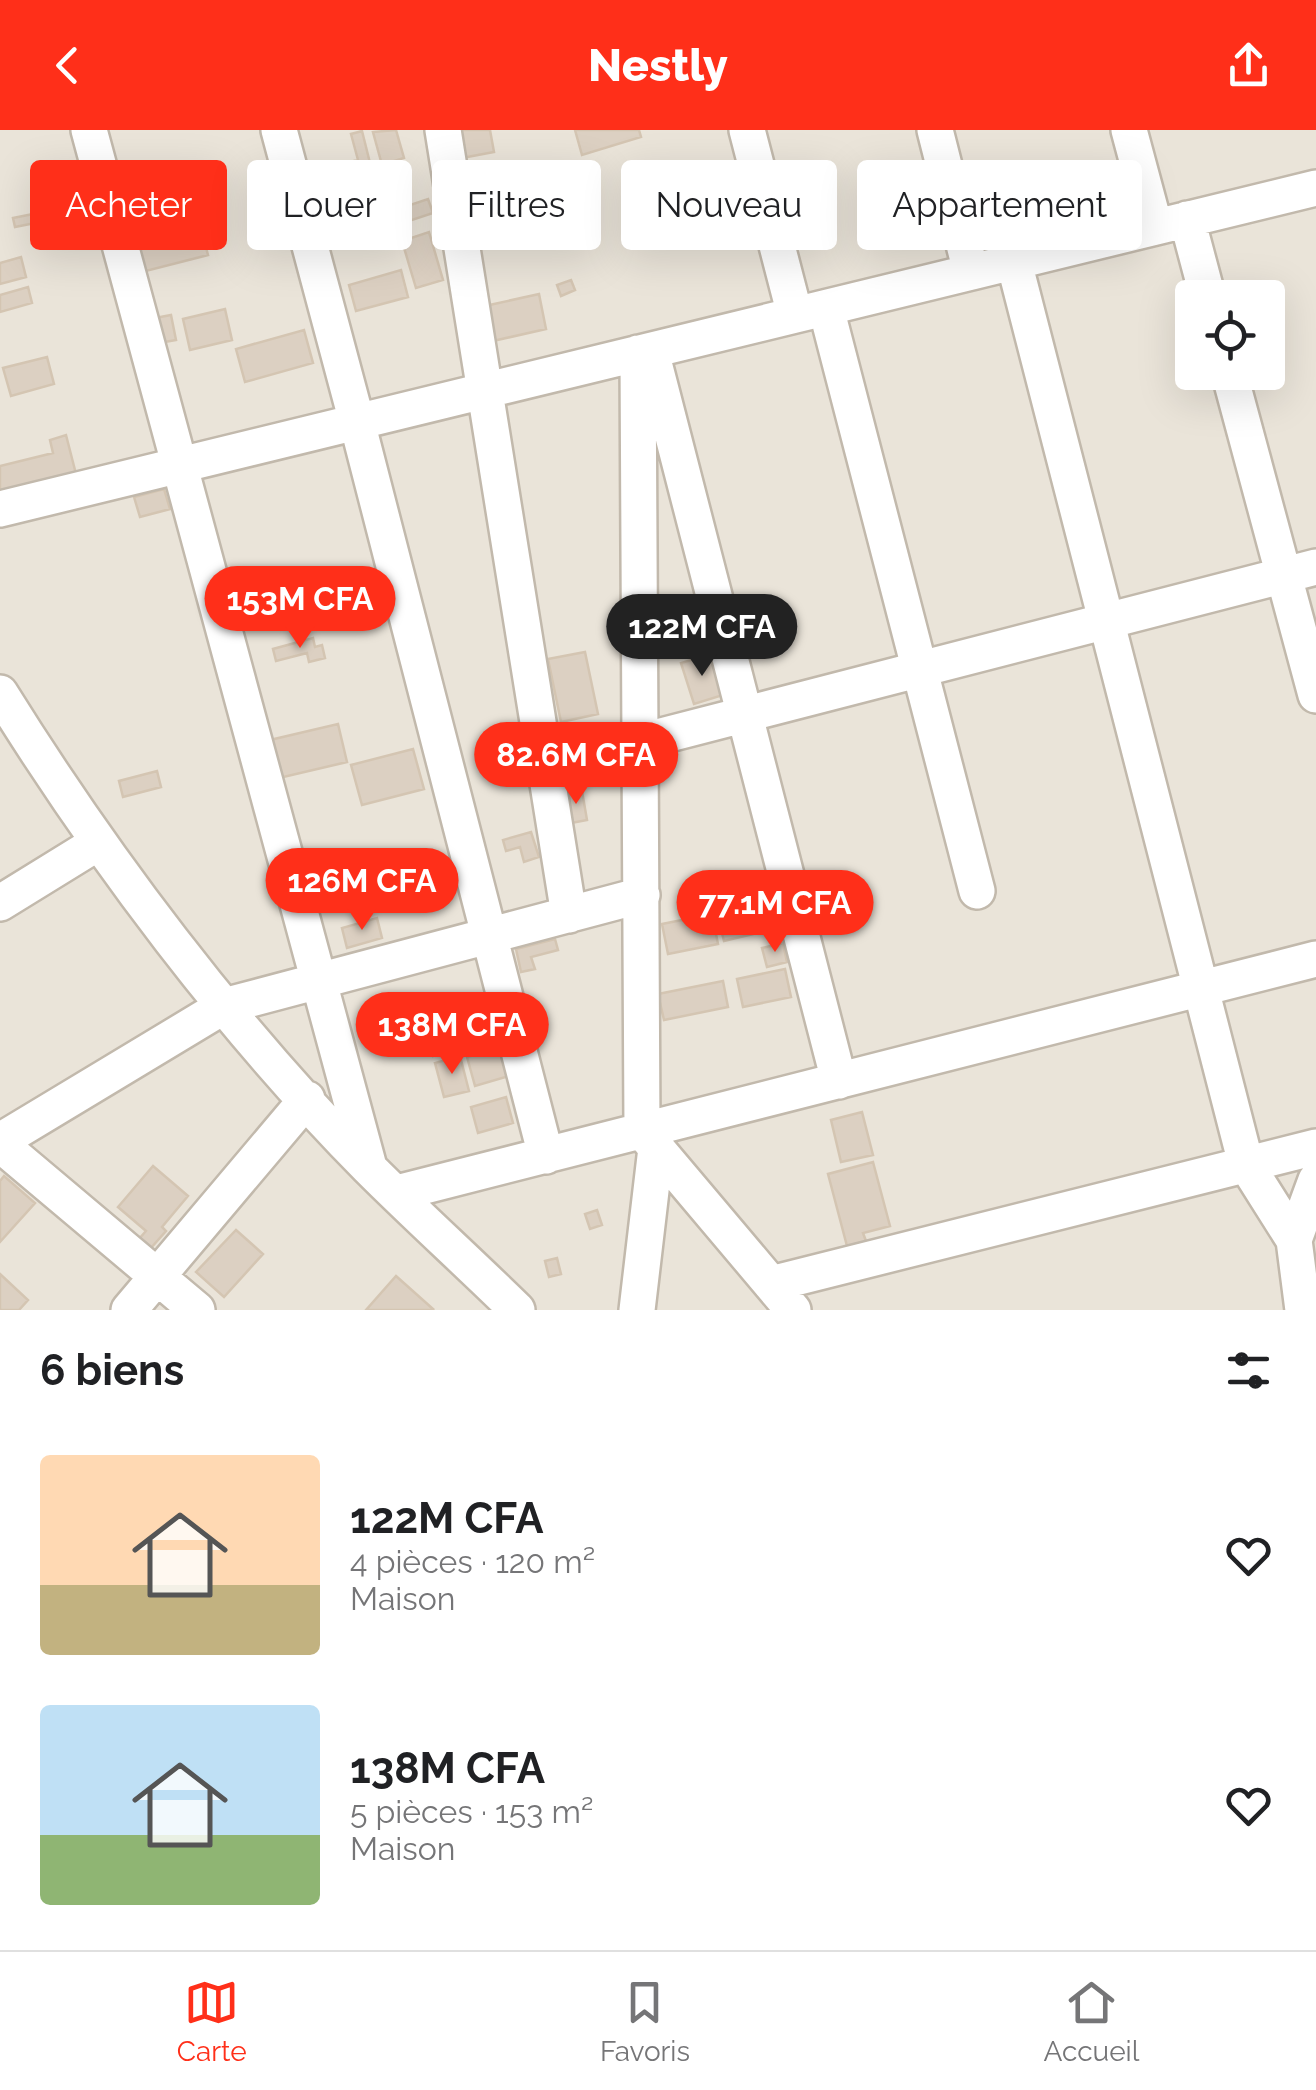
<!DOCTYPE html>
<html lang="fr">
<meta charset="utf-8">
<style>
body{margin:0;font-family:Raleway,sans-serif;background:#f2f2f2;color:#202124;height:100vh;display:flex;flex-direction:column;font-size:38px;white-space:nowrap}
*{box-sizing:border-box;margin:0}
p{font-size:32px;color:#757577}
.icon{flex:none;width:55px;height:55px;fill:none;stroke:currentColor;stroke-width:2;stroke-linecap:round;stroke-linejoin:round}
.map{position:relative;height:1180px;overflow:hidden}
.panel{display:flex;flex-direction:column;background:#fff;flex:1}
.panel>*{flex:none}
.banner{position:absolute;left:30px;top:30px;width:1258px;height:90px;display:flex;gap:20px}
.tools{position:absolute;left:1175px;top:150px;display:grid;gap:20px}
.tools a{display:grid;place-items:center;width:110px;height:110px;border-radius:10px;background:#fff;box-shadow:0 10px 40px #0002;font-size:50px}
.price{position:absolute;translate:-50% -85px;padding:0 22px;border-radius:35px;background:#ff2f19;color:#fff;font-size:32px;line-height:65px;filter:drop-shadow(0 2px 5px #0008)}
.price::after{content:'';position:absolute;left:50%;top:60px;width:30px;height:22px;margin-left:-15px;background:inherit;clip-path:polygon(0 0,100% 0,50% 100%)}
.price.current{background:#222;color:#fff}
ul{padding:0;list-style:none}
li{display:flex;align-items:center;gap:30px;height:250px;padding:0 40px}
li span{display:grid;place-items:center;flex:none;width:280px;height:200px;border-radius:10px;color:#555}
li>.icon{margin-inline-start:auto}
span .icon{width:120px;height:120px;fill:#fffc;stroke-width:1}
li b{font-size:42px}
h2{display:flex;justify-content:space-between;align-items:center;height:120px;padding:0 40px;font-size:42px}
.chip{padding:0 35px;border-radius:10px;background:#fff;box-shadow:0 10px 40px #0002;font-size:35px;line-height:90px}
.chip.current{background:#ff2f19;color:#fff}
header{display:flex;justify-content:space-between;align-items:center;height:130px;padding:0 40px;background:#ff2f19;color:#fff;font-size:45px;font-weight:800}
.tab-bar{display:flex;justify-content:space-around;align-items:center;height:140px;border-top:2px solid #e0e0e0;background:#fff;font-size:28px;color:#757577}
.tab-bar a{display:grid;justify-items:center;gap:5px}
.tab-bar .current{color:#ff2f19}
.map>svg:first-child{display:block}
.residential{fill:#eae4d9;fill-rule:evenodd}
.building{fill:#dcd0c2;stroke:#d4c5b2;stroke-width:2.5}
.lines{fill:none;stroke-linecap:round;stroke-linejoin:round}
.minor-casing{stroke:#c2b9ac;stroke-width:40}
.minor{stroke:#fff;stroke-width:35}
</style>
<header><svg class="icon" aria-label="back" viewBox="0 0 24 24"><path d="M15 5l-7 7 7 7"/></svg>Nestly<svg class="icon" aria-label="share" viewBox="0 0 24 24"><path d="M12 15V3M7 8l5-5 5 5M5 13v7h14v-7"/></svg></header>
<div class="map">
<svg width="1316" height="1180" viewBox="0 0 1316 1180">
<rect width="100%" height="100%" fill="#f6f2eb"/>
<path class="residential" d="M0,0H1316V1180H0ZM1192,168H1268V242H1192Z"/>
<path class="building" d="M396,0L404,28L382,35L373,2Z
M457,0H490L494,22L462,28Z
M575,0H639L641,7L582,25Z
M362,1L371,37L344,44L342,34L358,30L351,4Z
M183,47L189,72L124,88L118,63Z
M428,69L433,83L397,95L392,81Z
M195,75L208,125L138,143L133,100L186,86L184,77Z
M68,77L70,86L15,97L13,88Z
M547,90L549,105L527,108L525,93Z
M429,102L443,150L416,158L402,111Z
M21,127L26,147L0,154V133Z
M401,140L408,167L356,181L349,155Z
M571,150L575,160L561,166L557,155Z
M28,157L32,173L0,182V165Z
M539,164L546,199L493,211L485,176Z
M225,179L232,210L190,220L183,189Z
M171,185L176,210L159,213L155,188Z
M304,200L313,233L245,252L236,219Z
M47,227L54,254L11,266L3,238Z
M66,305L76,344L0,363V336L53,323L50,310Z
M164,359L170,379L140,387L134,367Z
M313,508L315,517L322,515L325,528L309,532L307,523L276,531L273,519Z
M585,522L598,584L561,592L548,529Z
M711,524L723,565L694,574L681,533Z
M338,594L347,632L279,648L270,610Z
M617,601L619,651L596,655L592,643L578,648L569,614Z
M413,619L424,659L362,675L351,635Z
M157,641L161,657L123,667L119,651Z
M582,661L587,690L571,693L566,664Z
M531,702L539,727L524,732L520,717L506,721L503,710Z
M772,767L779,798L724,811L716,780Z
M712,784L718,814L668,824L662,794Z
M377,788L382,808L347,818L342,798Z
M555,809L558,820L531,827L535,839L521,842L516,819Z
M783,813L787,832L767,837L762,818Z
M785,839L791,867L743,877L737,849Z
M723,851L728,877L664,890L658,864Z
M493,874L496,884L476,890L482,913L433,926L424,893Z
M501,918L509,946L475,956L467,927Z
M460,926L469,961L444,967L435,933Z
M506,967L513,993L478,1003L471,977Z
M862,982L873,1025L841,1032L831,990Z
M873,1032L890,1096L863,1103L866,1111L847,1116L828,1044Z
M153,1036L188,1066L162,1097L166,1101L150,1119L139,1109L146,1101L118,1077Z
M4,1046L35,1073L0,1112V1051Z
M597,1080L602,1095L590,1099L585,1084Z
M236,1100L263,1124L224,1167L196,1142Z
M557,1128L561,1144L549,1147L545,1131Z
M0,1144L28,1170L19,1180H0Z
M396,1146L433,1179L431,1180H366Z"/>
<g class="lines">
<g class="minor-casing">
<path id="minor" d="M89,0L369,1037
M279,0L357,292L546,1026
M443,0L569,785
M747,0L795,185
M935,0L971,142
M1129,0L1155,97
M1187,89L1208,168
M1014,132L1246,1034L1294,1110L1303,1180
M826,178L977,761
M651,221L839,951
M638,223L642,1001L793,1180
M1229,242L1316,565
M0,379L1316,58
M0,563C104,730 230,897 369,1038C417,1086 468,1132 517,1180
M642,611L1316,437
M0,773L99,712
M0,1011L224,876L642,765
M0,1014L197,1180
M397,1063L1316,829
M1294,1110L1316,1050
M771,1154L1316,1017
M129,1180L307,969
M637,1180L656,1018"/>
</g>
<use href="#minor" class="minor"/>
</g>
</svg>
<div class="tools">
<a><svg class="icon" aria-label="locate" viewBox="0 0 24 24"><circle cx="12" cy="12" r="6"/><path d="M12 2v4M12 18v4M2 12h4M18 12h4"/></svg></a>
</div>
<b class="price" style="left:300px;top:521px">153M CFA</b>
<b class="price current" style="left:702px;top:549px">122M CFA</b>
<b class="price" style="left:576px;top:677px">82.6M CFA</b>
<b class="price" style="left:362px;top:803px">126M CFA</b>
<b class="price" style="left:775px;top:825px">77.1M CFA</b>
<b class="price" style="left:452px;top:947px">138M CFA</b>
<div class="banner">
<a class="chip current">Acheter</a>
<a class="chip">Louer</a>
<a class="chip">Filtres</a>
<a class="chip">Nouveau</a>
<a class="chip">Appartement</a>
</div>
</div>
<section class="panel">
<h2>6 biens<svg class="icon" aria-label="filters" viewBox="0 0 24 24"><path d="M4 7h16M4 17h16"/><circle cx="9" cy="7" r="2"/><circle cx="15" cy="17" r="2"/></svg></h2>
<ul>
<li><span style="background:linear-gradient(#ffd9b3 65%,#c2b280 0)"><svg class="icon" aria-label="home" viewBox="0 0 24 24"><path d="M3 11l9-7 9 7M6 9v11h12V9"/></svg></span><div><b>122M CFA</b><p>4 pièces · 120 m²</p><p>Maison</p></div><svg class="icon" aria-label="heart" viewBox="0 0 24 24"><path d="M12 20l-8-8c-3-5 5-10 8-4 3-6 11-1 8 4z"/></svg></li>
<li><span style="background:linear-gradient(#bfe0f5 65%,#8fb573 0)"><svg class="icon" aria-label="home" viewBox="0 0 24 24"><path d="M3 11l9-7 9 7M6 9v11h12V9"/></svg></span><div><b>138M CFA</b><p>5 pièces · 153 m²</p><p>Maison</p></div><svg class="icon" aria-label="heart" viewBox="0 0 24 24"><path d="M12 20l-8-8c-3-5 5-10 8-4 3-6 11-1 8 4z"/></svg></li>
</ul>
</section>
<nav class="tab-bar">
<a class="current"><svg class="icon" aria-label="map" viewBox="0 0 24 24"><path d="M3 6l6-2 6 2 6-2v14l-6 2-6-2-6 2zM9 4v14M15 6v14"/></svg>Carte</a>
<a><svg class="icon" aria-label="saved" viewBox="0 0 24 24"><path d="M7 4h10v16l-5-4-5 4z"/></svg>Favoris</a>
<a><svg class="icon" aria-label="home" viewBox="0 0 24 24"><path d="M3 11l9-7 9 7M6 9v11h12V9"/></svg>Accueil</a>
</nav>
